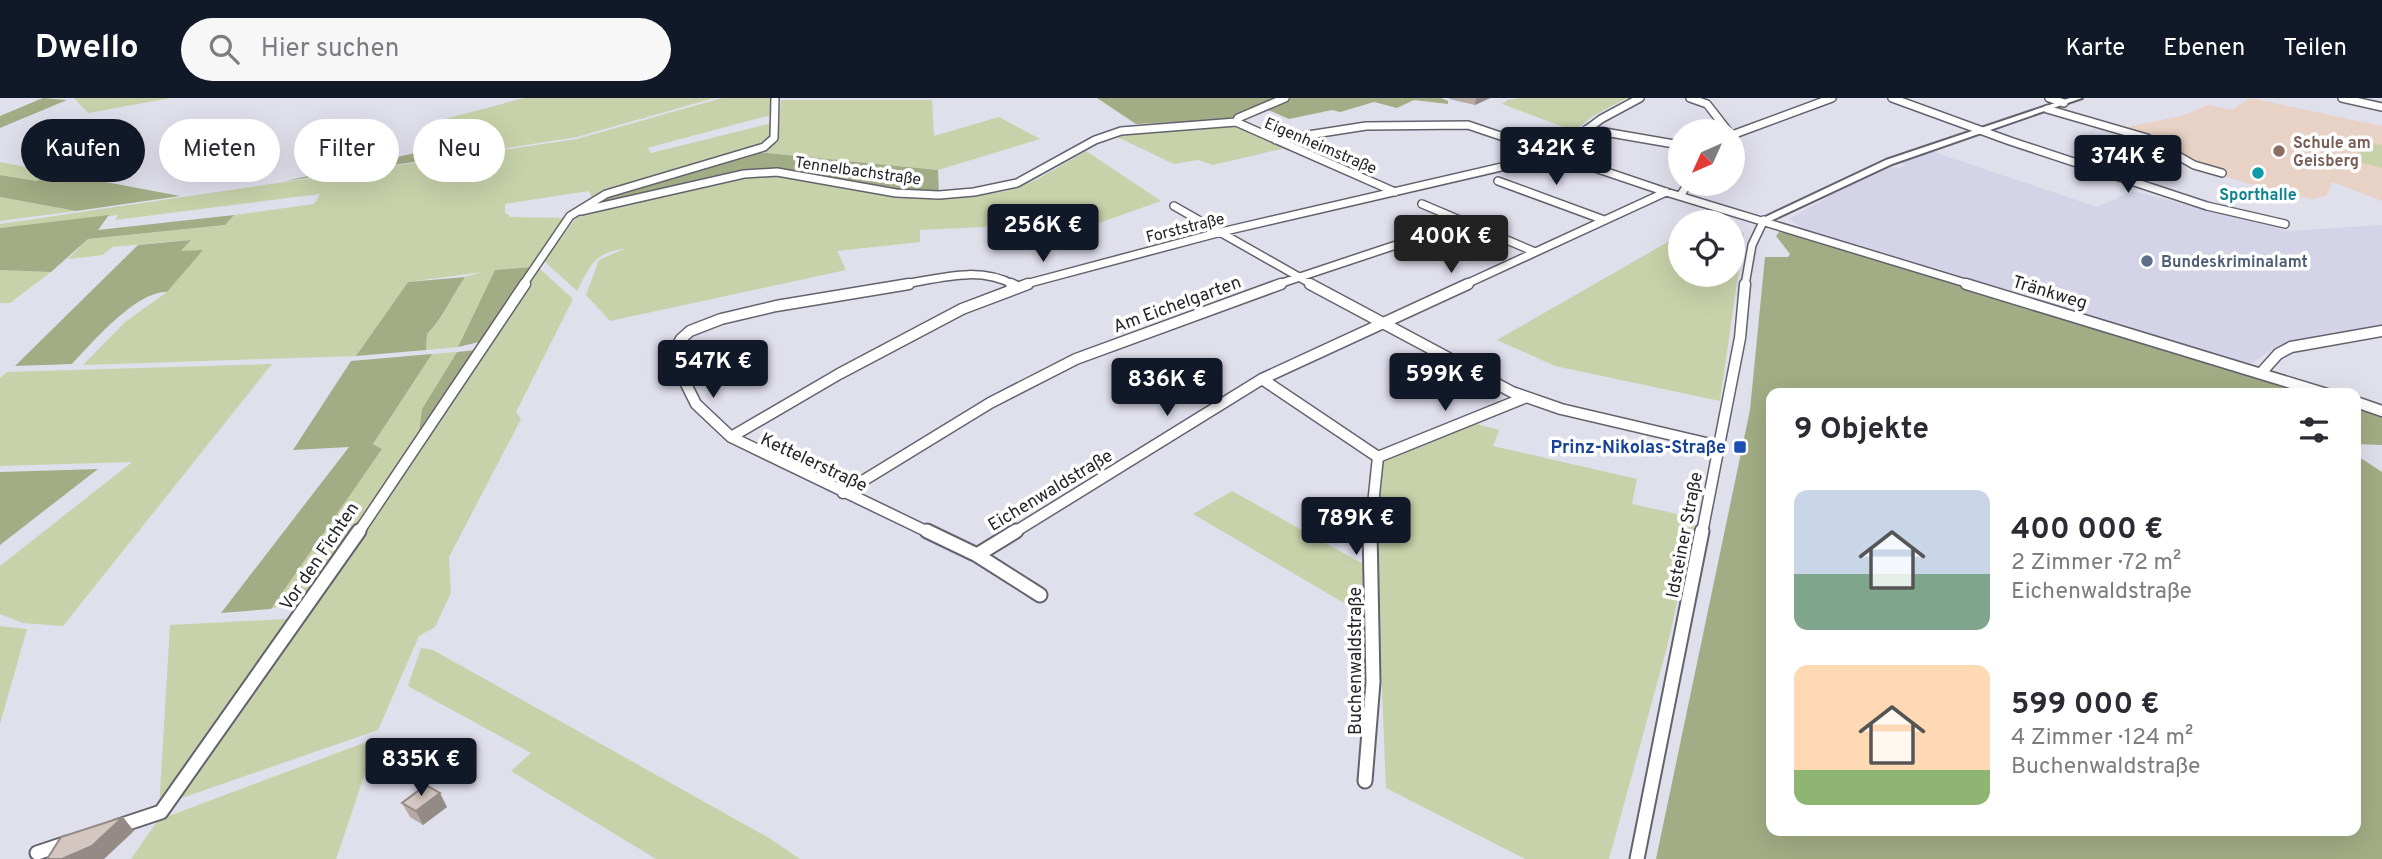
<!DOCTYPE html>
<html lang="de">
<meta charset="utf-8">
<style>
body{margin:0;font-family:Overpass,sans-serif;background:#f7f7f7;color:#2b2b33;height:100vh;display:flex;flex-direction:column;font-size:26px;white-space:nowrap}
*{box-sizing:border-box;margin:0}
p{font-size:23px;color:#7c7c81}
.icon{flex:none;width:38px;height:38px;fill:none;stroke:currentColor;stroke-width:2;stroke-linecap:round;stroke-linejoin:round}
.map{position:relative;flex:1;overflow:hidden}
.details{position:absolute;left:1766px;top:290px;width:595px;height:448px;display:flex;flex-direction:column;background:#fff;border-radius:14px;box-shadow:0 7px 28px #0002}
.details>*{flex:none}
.hud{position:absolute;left:21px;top:21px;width:665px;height:63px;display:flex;gap:14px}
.needle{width:46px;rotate:225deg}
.fabs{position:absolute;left:1668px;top:21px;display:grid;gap:14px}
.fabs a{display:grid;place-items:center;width:77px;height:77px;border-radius:50%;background:#fff;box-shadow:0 7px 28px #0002;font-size:35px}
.price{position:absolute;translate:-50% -60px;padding:0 16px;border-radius:7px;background:#111827;color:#fff;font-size:23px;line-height:46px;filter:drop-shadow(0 2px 4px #0008)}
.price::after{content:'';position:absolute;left:50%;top:42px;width:21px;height:16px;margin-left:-10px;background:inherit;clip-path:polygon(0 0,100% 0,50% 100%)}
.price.active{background:#222;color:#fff}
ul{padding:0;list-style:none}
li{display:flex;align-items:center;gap:21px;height:175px;padding:0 28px}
li span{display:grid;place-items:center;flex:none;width:196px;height:140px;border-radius:14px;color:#555}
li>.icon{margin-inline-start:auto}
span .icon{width:84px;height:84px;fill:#fffc;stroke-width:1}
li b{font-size:30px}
h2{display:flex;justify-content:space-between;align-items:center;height:84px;padding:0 28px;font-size:30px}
.chip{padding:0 24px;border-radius:32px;background:#fff;box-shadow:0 7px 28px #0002;font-size:24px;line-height:63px}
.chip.active{background:#111827;color:#fff}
header{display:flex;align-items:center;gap:42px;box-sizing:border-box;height:98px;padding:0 35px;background:#111827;color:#fff}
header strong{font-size:33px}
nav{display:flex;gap:38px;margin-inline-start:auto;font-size:24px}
.search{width:490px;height:63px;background:#f7f7f7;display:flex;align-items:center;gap:18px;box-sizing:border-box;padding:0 24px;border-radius:38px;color:#7c7c81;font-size:26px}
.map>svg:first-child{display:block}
.built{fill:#d5d3e7}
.education{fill:#e8d2c5}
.green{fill:#c7d2aa}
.forest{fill:#a2ad85}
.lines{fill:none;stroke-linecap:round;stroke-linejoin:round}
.minor-far2-casing{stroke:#63626d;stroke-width:10}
.minor-far1-casing{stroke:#63626d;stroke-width:13}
.minor-casing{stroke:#63626d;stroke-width:17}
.tertiary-casing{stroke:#63626d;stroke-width:4}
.minor-far2{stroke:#fff;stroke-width:7}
.minor-far1{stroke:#fff;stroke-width:10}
.minor{stroke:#fff;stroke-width:13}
.tertiary{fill:#fff;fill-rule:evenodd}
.wall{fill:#b6aaa5}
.shaded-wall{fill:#948b86}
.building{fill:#d4c6c0;stroke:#948b86;stroke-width:2}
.education-dot{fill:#8d6e63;stroke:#fff;stroke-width:2.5}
.culture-dot{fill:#0f9aa8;stroke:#fff;stroke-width:2.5}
.service-dot{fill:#5c6f8a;stroke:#fff;stroke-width:2.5}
.transit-dot{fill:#1a4fb4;stroke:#fff;stroke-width:2.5}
.labels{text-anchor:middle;stroke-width:7;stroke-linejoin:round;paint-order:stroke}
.far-education-label{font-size:16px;font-weight:bold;fill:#785e54;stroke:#fff;text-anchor:start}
.far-street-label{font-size:16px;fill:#26252a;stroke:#fff}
.far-culture-label{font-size:16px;font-weight:bold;fill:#0d838f;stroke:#fff}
.far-service-label{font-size:16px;font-weight:bold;fill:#4e5e75;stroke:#fff;text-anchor:start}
.street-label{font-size:18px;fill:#26252a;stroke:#fff}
.transit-label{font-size:18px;font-weight:bold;fill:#164399;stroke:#fff;text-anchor:end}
</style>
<header>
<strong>Dwello</strong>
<div class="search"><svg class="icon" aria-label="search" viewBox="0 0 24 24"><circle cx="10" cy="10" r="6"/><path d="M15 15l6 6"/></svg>Hier suchen</div>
<nav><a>Karte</a><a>Ebenen</a><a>Teilen</a></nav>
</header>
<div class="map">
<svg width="2382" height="761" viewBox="0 0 2382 761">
<rect width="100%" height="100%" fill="#e0dfec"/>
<path class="built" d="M1931,53L2097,109L2132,93L2289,133L2382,127V228L2299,241L2278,248L2250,266L2246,265L1800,129L1789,121L1871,75L1889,68L1899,70L1905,67L1902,64Z"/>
<path class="education" d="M2250,0L2382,28V103L2332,84L2326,98L2313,101L2274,93L2223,78L2228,73L2188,60L2122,30L2182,18L2208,7L2232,12Z"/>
<path class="green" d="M74,0H171L88,15Z
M524,0H714L577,39L461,57L426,29L430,25Z
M722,0H771V17L647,50L651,55L772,25L770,44L592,100L589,93L505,106V115L511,119L565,120L531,169L495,172L458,249L426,252L427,236C444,220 451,199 465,179L483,174L408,184L356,258L83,267L125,224L167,194L202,152L180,154L190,142L112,149L103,157L68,161L88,141L225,127L234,117L314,106L320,96L115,122L118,117L0,130V126L577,41Z
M1520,0H1627L1593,18L1574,33L1502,6L1507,2Z
M781,2H932L934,38L999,19L1040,41L938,72L757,54L778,44Z
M1233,27L1285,50L1213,67L1198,62L1174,66L1115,38L1140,32Z
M2373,45L2382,47V70L2348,61Z
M1086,53L1161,103L1096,126L1028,139L1021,127L920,132V144L837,153L846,172L610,223L586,197L599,162L626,150C593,156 592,165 577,193L544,163L579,116L736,79L774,76L941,99L975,98L1007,93L1036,82Z
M0,64L58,75L36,83L0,77Z
M0,99L76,113L0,123Z
M1733,132L1744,135L1720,303L1555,268L1497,242L1680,137V177H1732Z
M539,170L573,201L516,314L521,321L449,459L451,495L435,529L419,538L378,632L176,702Z
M0,172L51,174L10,205H0Z
M457,254L422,311L418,340L305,500L271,511L382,351L373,346L432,256Z
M272,266L63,528L23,525L0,516V468L132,364L0,368V280L7,274Z
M1473,325L1499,332L1493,348L1637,381L1632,406L1696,420L1667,549L1609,761H1525L1386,690L1375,415L1384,360Z
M1232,393L1363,466L1361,515L1193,416Z
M287,521L159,711L170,527Z
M0,528L27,531L0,626Z
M421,550L433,552L769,740L800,761H656L511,673L531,655L408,588Z
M377,640L336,761H131L158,722Z"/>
<path class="forest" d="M43,0L67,2L0,30V18Z
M1097,0H1441L1448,3V6L1414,2L1397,10L1374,4L1340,14L1332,12L1289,21L1259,8L1225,22L1136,26Z
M442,41L461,57L285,83L411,56L435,47Z
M757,54L938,72L939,96L898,94L776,73L594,107L597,102Z
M58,75L180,98L76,113L0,99V77L36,83Z
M109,117L98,132L234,117L225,127L88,141L51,174L0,172V130Z
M1779,134L1802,138L2315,296H1771V733H2356V357L2382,374V761H1656L1750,312L1765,159H1788L1790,156L1776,138Z
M191,142L181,153L203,152L167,194C136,193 92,245 72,266L15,268L138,147Z
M531,169L483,243L458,249L495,172Z
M465,179C451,199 444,219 427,236L426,252L356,258L408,184Z
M477,252L418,340L422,311L457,254Z
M432,256L373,346L382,351L271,511L221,515L349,349L293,352L351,263Z
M2356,308L2382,317V347L2356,346Z
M98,371L0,447V374Z"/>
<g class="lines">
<g class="minor-far2-casing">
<path id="minor-far2" d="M1690,0L1707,6L1728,33
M1892,0L2010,43L2207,108L2285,126
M2049,0L2064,5
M2342,0L2382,9
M2047,11L2147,40L2194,67L2222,75
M1236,24L1395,94
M1587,31L1680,47
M1732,37L1832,0
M1276,42L1366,28L1468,27L1666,94L1972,187
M1498,83L1604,122
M1680,98L1688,86
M1422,106L1535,154
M1174,108L1313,187
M581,113L744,76L777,74L896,95L939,97L974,94L1017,85L1095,42L1121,33L1236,24L1238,20L1285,0
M523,187L570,118L606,96L764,49L774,40L775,0
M899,187C938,181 978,167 1014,187
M1022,187L1221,134L1553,57L1601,21L1640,0
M1276,187L1465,124
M1464,187L1666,94
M1745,187L1752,147L1764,122"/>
</g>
<g class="minor-far1-casing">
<path id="minor-far1" d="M909,186L776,208L721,221L690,233L681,241L675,251V264L696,306L731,339L930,435
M1011,186L1017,189
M1310,186L1512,294L1561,311L1719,348
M1966,186L2327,296
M2261,275L2278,256L2291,249L2382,233
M1262,281L1378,359L1370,435
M2356,304L2382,313
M731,339L839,276L962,211L1028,186
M1378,359L1524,300
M843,395L990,305L1076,261L1281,186
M358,435L525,186
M1013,435L1262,281L1468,186
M1702,435L1740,240L1745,186"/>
</g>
<g class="minor-casing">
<path id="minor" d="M927,433L977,457L1040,497
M977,457L1016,433
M1365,683L1373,584L1370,433
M116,729L161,714L359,433
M37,755L67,745
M1637,761L1702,433"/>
</g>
<g class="tertiary-casing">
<path id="tertiary" d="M2070,0H2082L1892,66L1768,124L1759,122L1886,62Z"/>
</g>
<use href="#minor-far2" class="minor-far2"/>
<use href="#minor-far1" class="minor-far1"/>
<use href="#minor" class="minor"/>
<use href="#tertiary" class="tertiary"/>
</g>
<path class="wall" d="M1449,0H1490L1475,7L1449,1Z
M402,705L447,709L423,727L410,719Z"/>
<path class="shaded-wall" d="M1476,0H1490L1475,7Z
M440,695L447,709L423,727L416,713Z
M123,719L134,733L104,761H62Z"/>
<path class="building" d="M426,687L440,695L416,713L402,705Z
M123,719L92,748L62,761H47L61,739Z"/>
<circle class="education-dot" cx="2279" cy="53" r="7"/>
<circle class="culture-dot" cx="2258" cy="75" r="7"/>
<circle class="service-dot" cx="2147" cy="163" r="7"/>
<rect class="transit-dot" x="1733" y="342" width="14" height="14" rx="3.5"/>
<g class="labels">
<g class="far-education-label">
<text x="2293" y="50">Schule am<tspan x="2293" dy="18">Geisberg</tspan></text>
</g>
<g class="far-street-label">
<text transform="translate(1321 47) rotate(23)" y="6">Eigenheimstraße</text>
<text transform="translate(858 72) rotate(8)" y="6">Tennelbachstraße</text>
<text transform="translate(1185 129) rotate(-14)" y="6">Forststraße</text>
</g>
<g class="far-culture-label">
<text x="2258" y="102">Sporthalle</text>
</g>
<g class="far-service-label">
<text x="2161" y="169">Bundeskriminalamt</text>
</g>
<g class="street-label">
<text transform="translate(2050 194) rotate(17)" y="6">Tränkweg</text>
<text transform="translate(1177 206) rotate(-20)" y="6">Am Eichelgarten</text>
<text transform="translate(814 364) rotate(25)" y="6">Kettelerstraße</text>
<text transform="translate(1050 392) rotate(-31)" y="6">Eichenwaldstraße</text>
<text transform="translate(1684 437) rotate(-79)" y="6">Idsteiner Straße</text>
<text transform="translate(319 458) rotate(-56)" y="6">Vor den Fichten</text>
<text transform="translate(1355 563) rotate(-90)" y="6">Buchenwaldstraße</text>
</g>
<g class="transit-label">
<text x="1726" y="355">Prinz-Nikolas-Straße</text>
</g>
</g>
</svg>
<div class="fabs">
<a><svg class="needle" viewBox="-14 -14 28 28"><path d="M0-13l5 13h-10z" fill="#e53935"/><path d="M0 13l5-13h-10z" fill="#7c7c81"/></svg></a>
<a><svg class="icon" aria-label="locate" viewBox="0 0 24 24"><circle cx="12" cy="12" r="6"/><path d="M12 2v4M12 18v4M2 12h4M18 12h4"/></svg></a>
</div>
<b class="price" style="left:1556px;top:89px">342K €</b>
<b class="price" style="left:2128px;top:97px">374K €</b>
<b class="price" style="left:1043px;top:166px">256K €</b>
<b class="price active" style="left:1451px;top:177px">400K €</b>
<b class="price" style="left:713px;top:302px">547K €</b>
<b class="price" style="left:1445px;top:315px">599K €</b>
<b class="price" style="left:1167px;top:320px">836K €</b>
<b class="price" style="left:1356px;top:459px">789K €</b>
<b class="price" style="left:421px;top:700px">835K €</b>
<div class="hud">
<a class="chip active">Kaufen</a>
<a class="chip">Mieten</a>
<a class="chip">Filter</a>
<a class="chip">Neu</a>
</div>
<section class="details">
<h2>9 Objekte<svg class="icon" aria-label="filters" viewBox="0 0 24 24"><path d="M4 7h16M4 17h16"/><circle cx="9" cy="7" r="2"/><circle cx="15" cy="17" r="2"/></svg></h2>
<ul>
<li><span style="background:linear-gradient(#c9d6e8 60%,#7fa58c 0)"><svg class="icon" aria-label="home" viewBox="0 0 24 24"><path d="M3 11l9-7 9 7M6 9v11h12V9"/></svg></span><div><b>400 000 €</b><p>2 Zimmer · 72 m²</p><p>Eichenwaldstraße</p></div></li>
<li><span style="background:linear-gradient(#ffd9b3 75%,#8fb573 0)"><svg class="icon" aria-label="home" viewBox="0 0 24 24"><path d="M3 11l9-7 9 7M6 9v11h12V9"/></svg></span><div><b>599 000 €</b><p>4 Zimmer · 124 m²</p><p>Buchenwaldstraße</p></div></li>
</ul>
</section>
</div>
